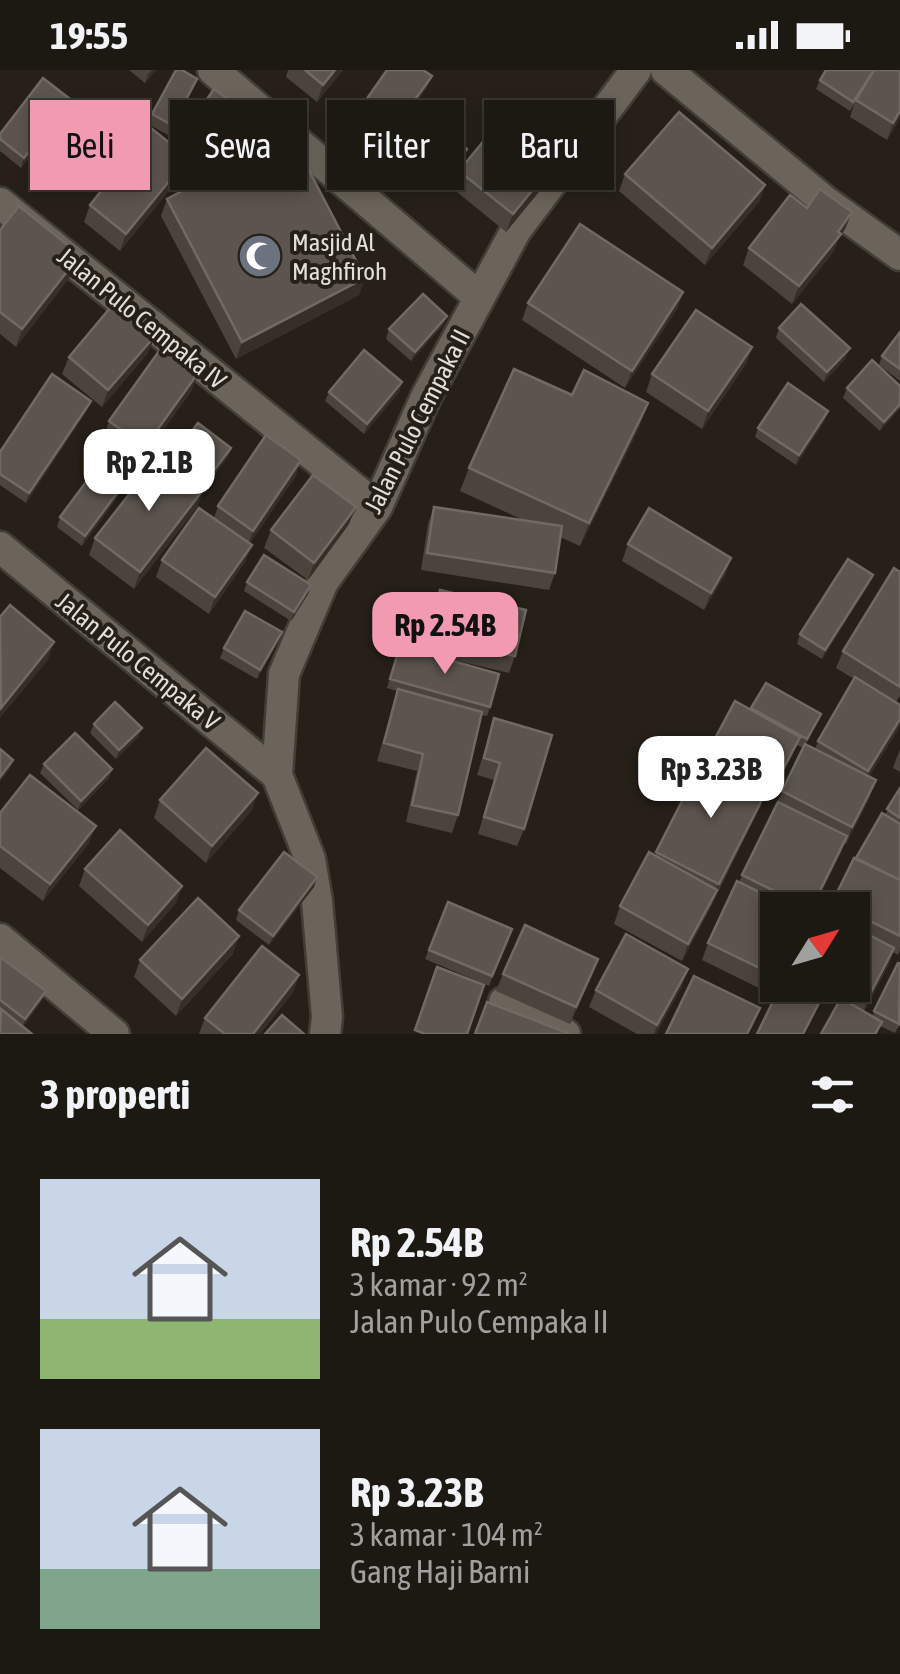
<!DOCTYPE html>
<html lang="id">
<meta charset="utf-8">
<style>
body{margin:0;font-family:"Asap Condensed",sans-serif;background:#25211b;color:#f1f3f6;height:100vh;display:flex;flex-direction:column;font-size:38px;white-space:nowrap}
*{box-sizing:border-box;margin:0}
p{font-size:32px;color:#a0a09f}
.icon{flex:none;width:55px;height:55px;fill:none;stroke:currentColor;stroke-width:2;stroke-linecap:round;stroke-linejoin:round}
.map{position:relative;height:964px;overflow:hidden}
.drawer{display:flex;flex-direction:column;background:#1c1812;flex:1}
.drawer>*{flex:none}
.hud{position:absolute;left:30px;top:30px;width:840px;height:90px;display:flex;gap:20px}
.needle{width:65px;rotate:53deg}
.buttons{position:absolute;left:760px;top:822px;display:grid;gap:20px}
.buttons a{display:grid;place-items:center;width:110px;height:110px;border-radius:0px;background:#1c1812;box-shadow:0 5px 15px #0003,0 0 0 2px #3a3732;font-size:50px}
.price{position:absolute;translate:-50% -85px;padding:0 22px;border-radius:20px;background:#fff;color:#222;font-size:32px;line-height:65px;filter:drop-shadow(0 2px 5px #0008)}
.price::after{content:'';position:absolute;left:50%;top:60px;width:30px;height:22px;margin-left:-15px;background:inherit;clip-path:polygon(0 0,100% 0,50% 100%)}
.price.active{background:#f19ab2;color:#111}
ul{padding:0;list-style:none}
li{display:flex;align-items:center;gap:30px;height:250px;padding:0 40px}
li span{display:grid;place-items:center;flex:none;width:280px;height:200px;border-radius:0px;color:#555}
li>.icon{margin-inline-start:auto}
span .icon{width:120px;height:120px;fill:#fffc;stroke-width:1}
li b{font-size:42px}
h2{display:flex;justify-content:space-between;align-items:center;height:120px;padding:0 40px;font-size:42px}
.chip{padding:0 35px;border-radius:0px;background:#1c1812;box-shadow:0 5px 15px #0003,0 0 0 2px #3a3732;font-size:35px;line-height:90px}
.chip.active{background:#f19ab2;color:#111}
.status{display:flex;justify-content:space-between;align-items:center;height:70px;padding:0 50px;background:#1c1812;direction:ltr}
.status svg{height:28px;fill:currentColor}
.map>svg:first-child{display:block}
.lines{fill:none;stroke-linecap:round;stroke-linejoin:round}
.minor-casing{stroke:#423d37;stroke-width:35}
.minor{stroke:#6a645a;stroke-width:30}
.wall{fill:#4b443d}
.shaded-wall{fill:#362e27}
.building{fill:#5c544e;stroke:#716a64;stroke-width:2.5}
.labels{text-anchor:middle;stroke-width:8;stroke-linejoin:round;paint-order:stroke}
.poi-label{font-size:25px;fill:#e3dfda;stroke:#262018;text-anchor:start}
.street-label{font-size:25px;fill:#e3dfda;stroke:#262018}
</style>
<div class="status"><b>19:55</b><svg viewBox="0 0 49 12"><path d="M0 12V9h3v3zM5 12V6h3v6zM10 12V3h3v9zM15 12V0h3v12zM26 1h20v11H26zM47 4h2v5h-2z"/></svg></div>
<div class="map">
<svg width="900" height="964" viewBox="0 0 900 964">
<rect width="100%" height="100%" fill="#262018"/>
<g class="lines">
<g class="minor-casing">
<path id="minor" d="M213,0L479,227
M666,0L826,132L900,185
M0,133L377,437
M0,477L277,705
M0,869L114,964
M504,932L565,964
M325,964L327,947L317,831L310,789L277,705L284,604L323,512L377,437L426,327L516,160L636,0"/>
</g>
<use href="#minor" class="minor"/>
</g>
<path class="wall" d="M129,0H156L145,13Z
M288,0H343L317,32L286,7Z
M820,10L900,48L887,70L850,47L854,34L850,41L816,19Z
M428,16L388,72L355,49L359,40Z
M194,18L168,65L148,54L152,44Z
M67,38L21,98L0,81V64Z
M229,41L200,81L182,69L186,60Z
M403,61L467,79L464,88L446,109L400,70Z
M188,88L181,106L120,181L84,152L90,135Z
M560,96L506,162L452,118L459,101Z
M625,104L765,115L759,132L705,195L619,121Z
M167,129L365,208L359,225L236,289L161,146Z
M807,138L852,142L845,159L838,170L834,181L792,234L743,195L749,178Z
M0,160L80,185L74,202L16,277L0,264Z
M683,222L677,239L625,318L522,250L528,233Z
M447,246L443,255L411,291L386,269L389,259Z
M779,258L846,288L824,312L776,268Z
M900,262V311L879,295L882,286Z
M752,277L746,294L702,359L646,322L652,304Z
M148,283L102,337L62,304L69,287Z
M402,312L399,322L364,364L325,331L329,322Z
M900,316L880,361L843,328L847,318Z
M192,320L140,393L137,400L82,476L57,457L60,447L113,376L103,369L109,351Z
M91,331L87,340L26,433L0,415V382Z
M825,350L796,395L755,367L758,358Z
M640,356L580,476L560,467L555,503L549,520L421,500L428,454L434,437L525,451L460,421L469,398Z
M231,378L228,387L203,420L197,437L134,519L89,485L95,468L169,391Z
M301,390L295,407L250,473L245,492L209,544L156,507L162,490L214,448L218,436Z
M349,454L308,510L264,478L271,460Z
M628,474L731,488L725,505L704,540L622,491Z
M900,502V626L896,632L900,635V656L869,706L870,727L846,774L844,773L813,840H778V914L773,925L702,890L708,873L739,812L803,678L797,675L770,729L765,725L760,737L710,838L682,891L614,854L620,836L655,786L704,688H706L711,676L751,640L766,613L821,644L806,674L815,679L818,671L854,609L836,598L843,581Z
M873,505L869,514L822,589L797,574L800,564Z
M247,512L311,515L308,524L291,551L244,521Z
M440,520L515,586L509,603L433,585L490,637L487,646L481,645L458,745L452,763L406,752L417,701L377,691L397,621L387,618L396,585L423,583L433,537Z
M278,571L257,609L220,588L224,578Z
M494,648L524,759L517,776L478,764L494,710L477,705Z
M94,654L142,658L138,667L116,689L90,663Z
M900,679V702L893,698Z
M44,694L112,699L108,709L78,740L40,703Z
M900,718V880L898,885L893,882L888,896L864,941L872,946L900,894V954L895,963L880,956L877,964H821L839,931L809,915H852V840H830L856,789L885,745Z
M160,730L252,740L206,793L154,748Z
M0,743L89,773L43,831L0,798Z
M85,799L182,816L176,833L142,872L79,816Z
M314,817L269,875L236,850L239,840Z
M448,832L512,859L489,916L425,889Z
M233,884L176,946L134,907L140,890Z
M0,887L46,921L42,930L23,957L0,964Z
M503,904L592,906L570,954L496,921Z
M299,905L293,922L260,964H199L205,948Z
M682,916L656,964H637L589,937L596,920Z"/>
<path class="shaded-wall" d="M152,0H156L145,13L148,4Z
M335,0H343L317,32L323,15Z
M432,6L428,16L388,72L391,63Z
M197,9L194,18L168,65L172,55Z
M70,29L67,38L21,98L24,88Z
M232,32L229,41L200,81L203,72Z
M900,41V48L887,70L893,53Z
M467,79L464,88L446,109L449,100Z
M566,79L560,96L506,162L513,144Z
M188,88L181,106L120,181L126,164Z
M765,115L759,132L705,195L712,178Z
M852,142L845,159L838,170L834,181L792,234L799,216Z
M80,185L74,202L16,277L22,259Z
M365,208L359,225L236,289L242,272Z
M683,222L677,239L625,318L632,301Z
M447,246L443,255L411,291L415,282Z
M155,266L148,283L102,337L108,320Z
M752,277L746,294L702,359L708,341Z
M850,278L846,288L824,312L827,302Z
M198,303L192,320L140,393L137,400L82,476L85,466L140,393L145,377Z
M402,312L399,322L364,364L367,354Z
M91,331L87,340L26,433L29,423Z
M648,333L640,356L580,476L589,453Z
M900,334V339L880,361L884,352Z
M828,341L825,350L796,395L799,385Z
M231,378L228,387L199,425L202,416Z
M301,390L295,407L247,478L253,461Z
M203,420L197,437L134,519L140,502Z
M356,437L349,454L308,510L314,493Z
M252,475L245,492L209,544L215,527Z
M731,488L725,505L704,540L711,523Z
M873,505L869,514L822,589L825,580Z
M311,515L308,524L291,551L294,542Z
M282,562L278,571L257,609L260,600Z
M54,572L48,590L0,648L1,638Z
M900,649V656L862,719L868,701Z
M142,658L138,667L116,689L119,680Z
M800,667L793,684L770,729L777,711Z
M13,690L10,699L0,712V707Z
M112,699L108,709L78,740L81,731Z
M876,710L870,727L846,774L852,757Z
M767,720L760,737L682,891L688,874Z
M258,723L252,740L206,793L212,776Z
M96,756L89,773L43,831L50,814Z
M847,766L841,783L813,840H811Z
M317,807L314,817L269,875L273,866Z
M182,816L176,833L142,872L148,855Z
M239,866L233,884L176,946L182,929Z
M894,878L888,896L862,943L869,926Z
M598,889L592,906L570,954L576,937Z
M688,899L682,916L656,964H654L657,955Z
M299,905L293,922L260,964H253Z
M46,921L42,930L22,959L25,949Z"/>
<path class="building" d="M176,0H182L197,9L172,55L152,44Z
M305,0H335L323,15Z
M387,0H423L432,6L391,63L359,40Z
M826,0H874L853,32L820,10Z
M874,0H900V41L893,53L856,30Z
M43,8L70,29L24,88L0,69V64Z
M214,19L232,32L203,72L186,60Z
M513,35L566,79L513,144L459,101Z
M422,39L467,79L449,100L403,61Z
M679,42L765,115L712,178L625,104Z
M151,58L188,88L126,164L90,135Z
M290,64L365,208L242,272L167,129Z
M820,119L852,142L838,162L841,164L799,216L749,178L790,125L807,138Z
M19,136L80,185L22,259L0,242V160Z
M580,154L683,222L632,301L528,233Z
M423,224L447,246L415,282L389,259Z
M115,232L155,266L108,320L69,287Z
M801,234L850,278L827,302L779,258Z
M696,240L752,277L708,341L652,304Z
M900,262V299L882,286Z
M162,277L198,303L145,377L109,351Z
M364,280L402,312L367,354L329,322Z
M872,290L900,316V334L884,352L847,318Z
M514,299L572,325L584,300L648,333L589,453L469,398Z
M52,304L91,331L29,423L0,404V382Z
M788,313L828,341L799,385L758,358Z
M198,353L231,378L202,416L169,391Z
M266,365L301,390L253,461L218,436Z
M115,373L141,391L85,466L60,447Z
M159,386L203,420L140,502L95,468Z
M313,405L356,437L314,493L271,460Z
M434,437L562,456L555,503L427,483Z
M199,438L252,475L215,527L162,490Z
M649,438L731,488L711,523L628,474Z
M264,485L311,515L294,542L247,512Z
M848,489L873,505L825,580L800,564Z
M894,498L900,502V617L843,581Z
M440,520L526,540L515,586L429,566Z
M10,535L54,572L1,638L0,547Z
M245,541L282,562L260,600L224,578Z
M400,576L499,604L490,637L390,609Z
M855,607L900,635V649L868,701L818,671Z
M766,613L821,644L807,669L751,638Z
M398,619L482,642L458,745L412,735L423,684L384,673Z
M735,631L800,667L777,711L711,676Z
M115,632L142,658L119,680L94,654Z
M494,648L552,665L524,759L484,747L500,693L484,688Z
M75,663L112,699L81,731L44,694Z
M805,674L876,710L852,757L782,721Z
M206,678L258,723L212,776L160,730Z
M0,679L13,690L0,707Z
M704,688L767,720L719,814L656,782Z
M30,705L96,756L50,814L0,776V743Z
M900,718V748L887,739Z
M778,732L847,766L811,839L742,805Z
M882,743L900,754V810L856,788Z
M120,760L182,816L148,855L85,799Z
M284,782L317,807L273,866L239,840Z
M649,782L717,820L688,874L620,836Z
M854,788L900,810V866L852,842V840H848L832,833Z
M737,811L796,840H778V907L708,873Z
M198,828L239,866L182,929L140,890Z
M448,832L512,859L492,906L429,880Z
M525,855L598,889L576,937L503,904Z
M852,856L894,878L869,926L848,915H852Z
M626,864L688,899L657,955L596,920Z
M262,876L299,905L253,964H225L205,948Z
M0,887L46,921L25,949L0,930Z
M898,893L900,894L899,954L874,941Z
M437,897L484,915L467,964H425L415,960Z
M694,906L760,938L747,964H666Z
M781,915H797L822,927L803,964H757Z
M841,928L882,952L875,964H821Z
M487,932L570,964H475Z
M1,939L32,964H0Z
M282,945L304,964H265Z"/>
<defs>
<g id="mosque-disc" transform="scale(2.25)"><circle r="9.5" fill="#6b7280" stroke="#262018"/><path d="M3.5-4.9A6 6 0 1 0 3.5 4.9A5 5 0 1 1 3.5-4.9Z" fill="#fff"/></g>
</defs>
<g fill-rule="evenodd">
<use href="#mosque-disc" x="260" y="186"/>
</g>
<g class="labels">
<g class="poi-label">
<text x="292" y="181">Masjid Al<tspan x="292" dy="29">Maghfiroh</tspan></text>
</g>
<g class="street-label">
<text transform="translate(142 248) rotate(39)" y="9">Jalan Pulo Cempaka IV</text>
<text transform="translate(417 351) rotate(-63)" y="9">Jalan Pulo Cempaka II</text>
<text transform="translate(138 591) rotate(39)" y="9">Jalan Pulo Cempaka V</text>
</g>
</g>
</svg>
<div class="buttons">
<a><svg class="needle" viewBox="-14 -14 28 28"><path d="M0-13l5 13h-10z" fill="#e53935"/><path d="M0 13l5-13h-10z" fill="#a0a09f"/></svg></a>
</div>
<b class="price" style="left:149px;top:444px">Rp 2.1B</b>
<b class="price active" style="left:445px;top:607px">Rp 2.54B</b>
<b class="price" style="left:711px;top:751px">Rp 3.23B</b>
<div class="hud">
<a class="chip active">Beli</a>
<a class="chip">Sewa</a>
<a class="chip">Filter</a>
<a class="chip">Baru</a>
</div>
</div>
<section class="drawer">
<h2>3 properti<svg class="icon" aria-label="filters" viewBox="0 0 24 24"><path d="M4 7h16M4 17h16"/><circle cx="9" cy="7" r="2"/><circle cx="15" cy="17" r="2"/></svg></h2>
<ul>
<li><span style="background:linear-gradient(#c9d6e8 70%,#8fb573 0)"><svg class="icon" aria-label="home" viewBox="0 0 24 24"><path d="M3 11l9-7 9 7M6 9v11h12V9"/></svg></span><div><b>Rp 2.54B</b><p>3 kamar · 92 m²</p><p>Jalan Pulo Cempaka II</p></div></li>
<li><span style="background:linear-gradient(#c9d6e8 70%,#7fa58c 0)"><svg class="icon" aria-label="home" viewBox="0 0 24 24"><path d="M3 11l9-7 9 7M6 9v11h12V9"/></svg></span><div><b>Rp 3.23B</b><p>3 kamar · 104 m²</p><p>Gang Haji Barni</p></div></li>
</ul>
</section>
